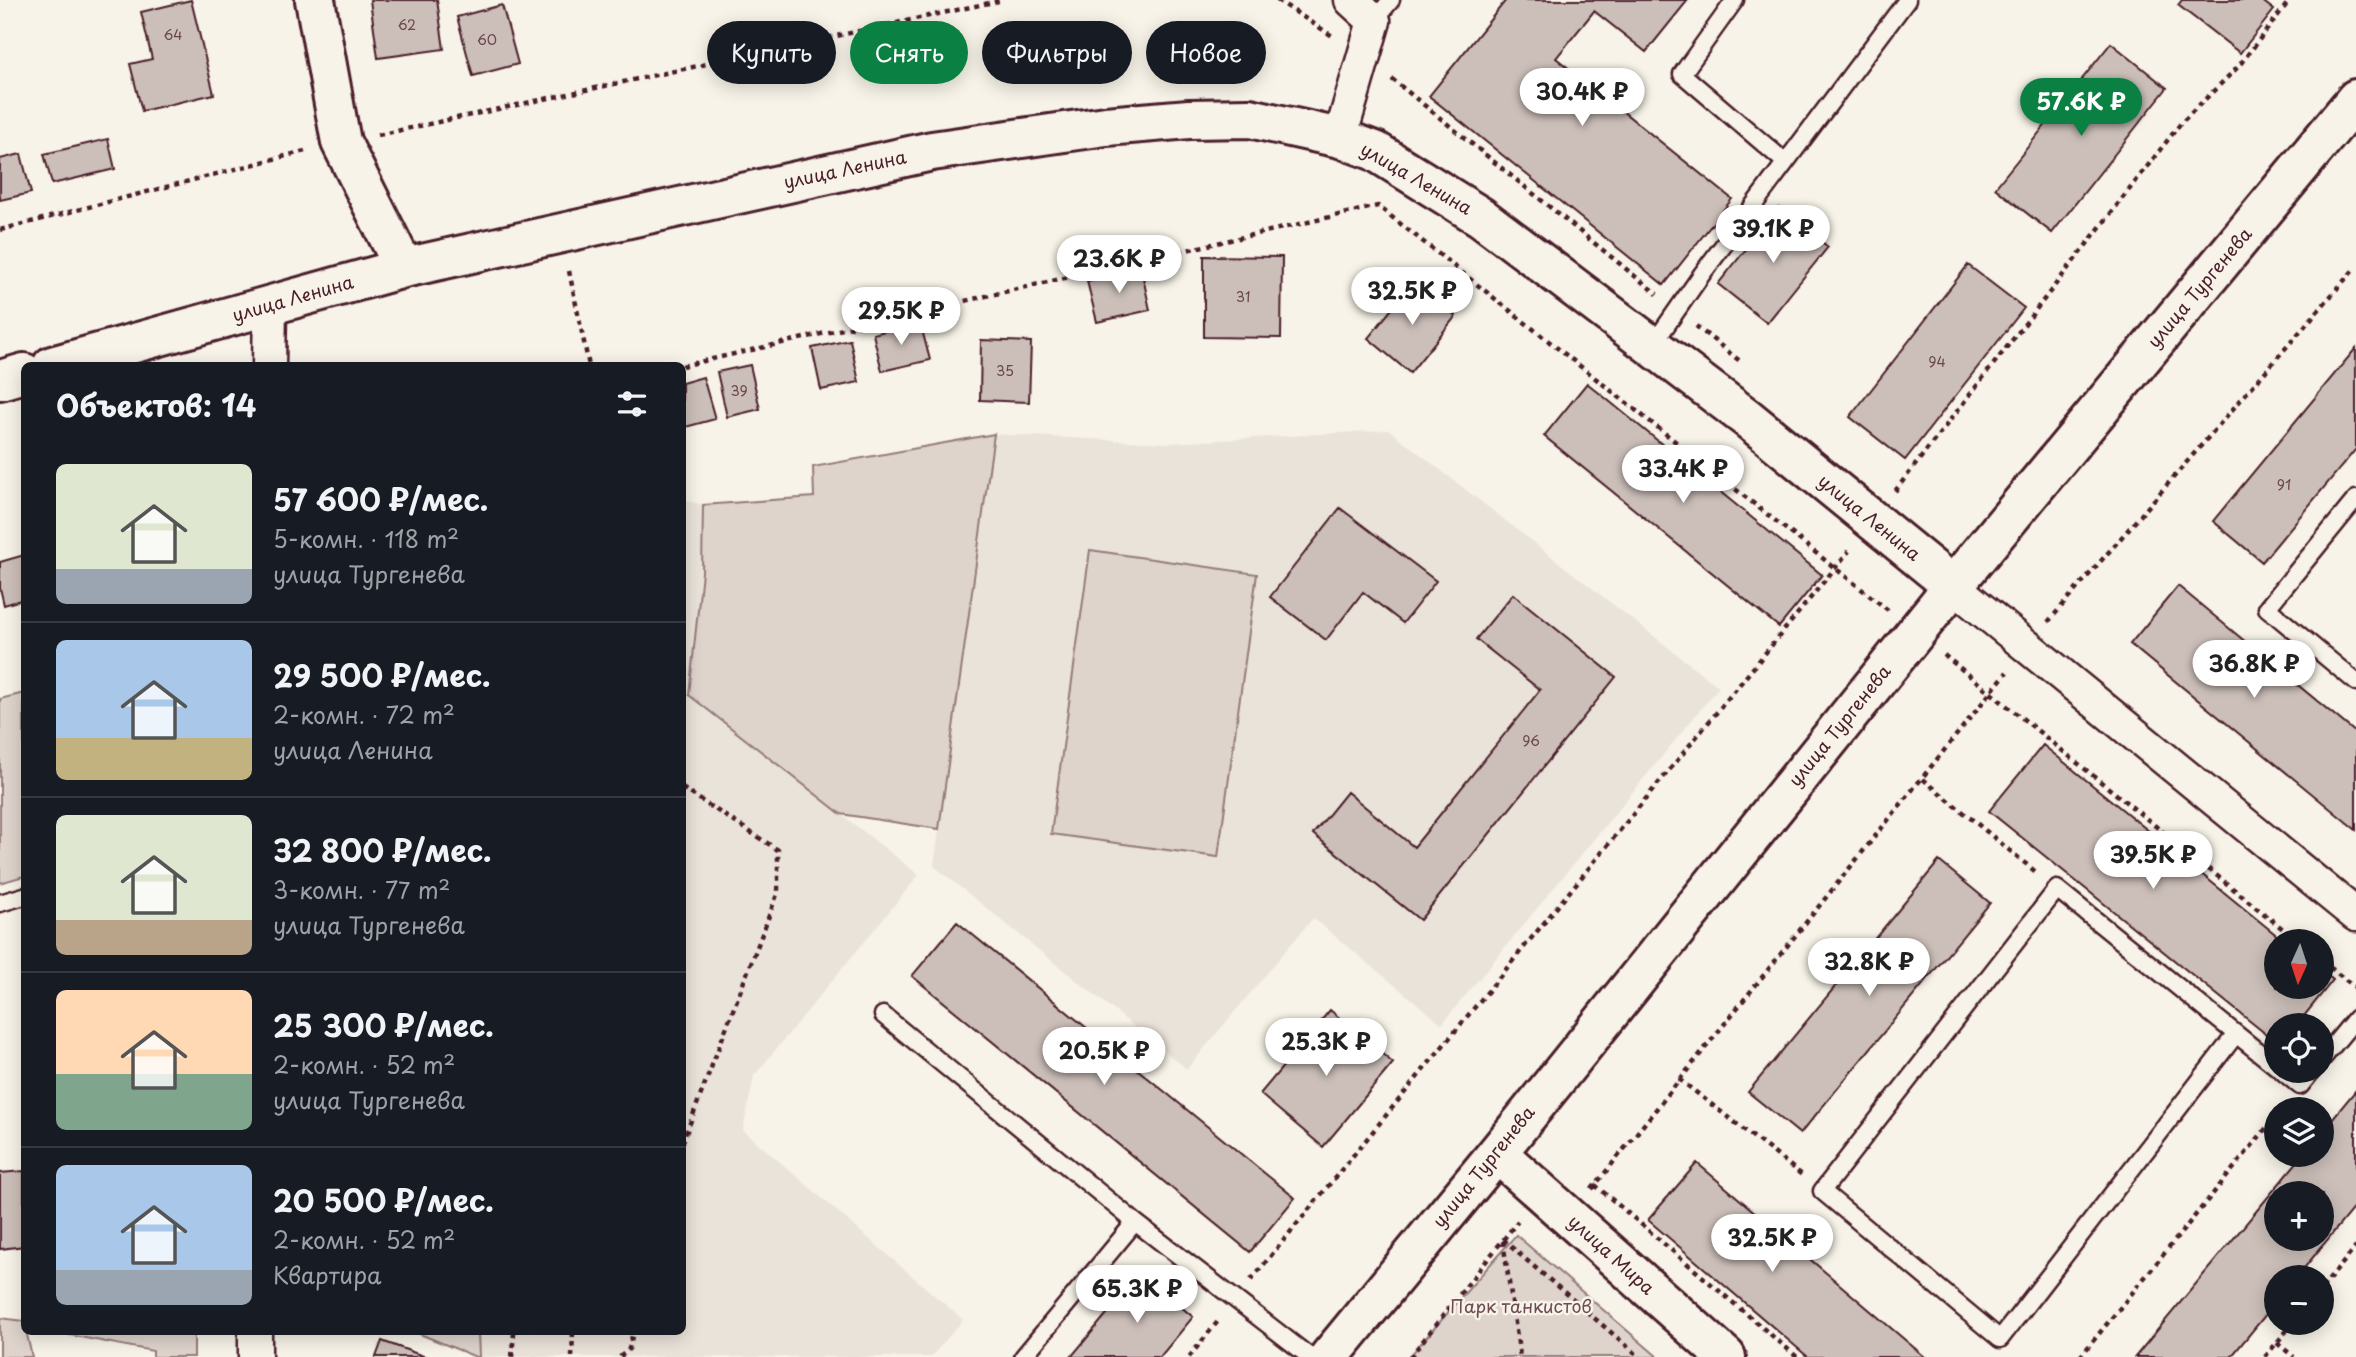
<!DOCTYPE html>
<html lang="ru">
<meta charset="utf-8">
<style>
body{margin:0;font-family:"Playpen Sans",sans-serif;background:#20242c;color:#f1f3f6;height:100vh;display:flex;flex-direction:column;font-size:26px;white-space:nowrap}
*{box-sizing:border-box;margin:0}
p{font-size:23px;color:#9ea1a6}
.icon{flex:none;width:38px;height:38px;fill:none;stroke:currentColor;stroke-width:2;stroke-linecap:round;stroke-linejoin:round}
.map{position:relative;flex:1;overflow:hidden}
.sheet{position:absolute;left:21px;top:362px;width:665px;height:973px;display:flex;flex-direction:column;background:#171b24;border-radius:10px;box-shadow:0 4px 18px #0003}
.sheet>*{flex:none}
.banner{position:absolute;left:707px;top:21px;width:665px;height:63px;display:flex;gap:14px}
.needle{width:46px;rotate:183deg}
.controls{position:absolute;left:2264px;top:929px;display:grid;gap:14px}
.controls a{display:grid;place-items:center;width:70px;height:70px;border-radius:50%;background:#171b24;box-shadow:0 4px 18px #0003;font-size:35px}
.price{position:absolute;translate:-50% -60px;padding:0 16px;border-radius:24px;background:#fff;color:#222;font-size:23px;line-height:46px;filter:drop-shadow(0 2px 4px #0008)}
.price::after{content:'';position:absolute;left:50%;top:42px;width:21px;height:16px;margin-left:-10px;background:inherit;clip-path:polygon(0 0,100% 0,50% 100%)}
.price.on{background:#0b8043;color:#fff}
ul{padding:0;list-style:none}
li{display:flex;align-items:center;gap:21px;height:175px;padding:0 35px}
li+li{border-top:2px solid #363941}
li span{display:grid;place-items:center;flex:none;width:196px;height:140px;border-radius:10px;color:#555}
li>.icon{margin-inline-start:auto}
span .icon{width:84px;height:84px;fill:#fffc;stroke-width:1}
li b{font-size:30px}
h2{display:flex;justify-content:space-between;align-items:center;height:84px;padding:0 35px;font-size:30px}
.tag{padding:0 24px;border-radius:32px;background:#171b24;box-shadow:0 4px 18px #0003;font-size:24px;line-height:63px}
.tag.on{background:#0b8043;color:#fff}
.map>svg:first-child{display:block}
.built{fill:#eae3da}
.green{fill:#ded4cc;stroke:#947a7c;stroke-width:2}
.building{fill:#ccbfb9;stroke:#4a1f2b;stroke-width:2;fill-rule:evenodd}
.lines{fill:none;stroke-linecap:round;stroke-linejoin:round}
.lane-casing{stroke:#4a1f2b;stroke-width:21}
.street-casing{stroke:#4a1f2b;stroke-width:37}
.secondary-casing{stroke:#4a1f2b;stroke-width:44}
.path{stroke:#4a1f2b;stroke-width:4.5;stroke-dasharray:5 5;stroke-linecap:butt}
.lane{stroke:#f7f3e8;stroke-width:16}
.street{stroke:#f7f3e8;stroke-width:32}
.secondary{stroke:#f7f3e8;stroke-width:38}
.labels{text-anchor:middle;stroke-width:5;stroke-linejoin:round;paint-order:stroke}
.number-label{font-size:14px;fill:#6a474e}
.street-label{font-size:18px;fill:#4a1f2b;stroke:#f7f3e8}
.park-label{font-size:18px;fill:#6f4c53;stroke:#f7f3e8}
</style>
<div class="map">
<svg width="2356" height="1357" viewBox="0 0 2356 1357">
<rect width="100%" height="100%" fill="#f7f3e8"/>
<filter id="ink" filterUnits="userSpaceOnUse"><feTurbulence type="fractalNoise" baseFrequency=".0143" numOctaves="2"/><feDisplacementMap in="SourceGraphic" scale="14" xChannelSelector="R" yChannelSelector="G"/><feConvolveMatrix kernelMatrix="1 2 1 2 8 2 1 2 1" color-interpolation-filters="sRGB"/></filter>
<g filter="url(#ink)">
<path class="built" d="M1389,430L1719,687L1442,1024L1313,918L1187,1069L934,866L994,434L1168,443Z
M683,500L703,505L702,572L689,695L919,875L754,1076L743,1130L963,1320L931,1357H479L478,1332H682Z"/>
<path class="green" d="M994,434L939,829L841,814L689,695L702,572L703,505L814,497L813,467Z
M1090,550L1257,574L1218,857L1051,834Z
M24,693V876L0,883V699Z
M1516,1235L1658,1357H1409Z
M0,1318L24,1321L32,1357H0Z
M68,1332H194V1357H153V1351L69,1335Z
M415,1332H478L479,1357H476Z"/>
<path class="building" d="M191,0L214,94L142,111L130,64L152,59L141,12Z
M370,0H437L444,49L378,58Z
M1506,0H1688L1646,52L1594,11L1556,58L1732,199L1664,285L1429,96Z
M2182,0H2261L2274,10L2240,53L2178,5Z
M502,5L518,64L473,76L457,17Z
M2111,43L2167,88L2052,233L1995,188Z
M108,139L115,169L52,184L44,154Z
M21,154L31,193L0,200V159Z
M1779,208L1828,247L1767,323L1718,284Z
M1204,256L1282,257L1281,338L1204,337Z
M1968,265L2024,308L1905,460L1850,417Z
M1141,268L1150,310L1097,322L1087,281Z
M1414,282L1456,316L1410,373L1368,338Z
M920,322L930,360L882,371L873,334Z
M850,340L859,382L821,390L812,348Z
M981,340L1031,342L1029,402L980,400Z
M2356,348V449L2262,562L2213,521Z
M750,365L760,409L727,417L717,372Z
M703,377L715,419L682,428V383Z
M1587,383L1822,575L1779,627L1544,436Z
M1340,508L1436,581L1403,623L1363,592L1326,640L1270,597Z
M24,555V599L4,605L0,588V562Z
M2178,586L2356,733V830L2130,644Z
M1513,594L1616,677L1420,920L1313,834L1347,792L1414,847L1540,690L1476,639Z
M2043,745L2285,942H2277V987H2322V971L2333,980L2296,1026H2277V1043L1989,811Z
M1939,861L1990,903L1800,1134L1748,1092Z
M957,922L1295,1198L1250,1252L912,976Z
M1330,1010L1393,1063L1323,1147L1260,1094Z
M2356,1090V1205L2296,1278H2277V1301L2231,1357H2135L2303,1155H2322V1131ZM2277,1194H2322V1239H2277Z
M1697,1163L1925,1357H1808L1648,1220Z
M24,1171V1246L0,1249V1173Z
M1141,1273L1193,1317L1160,1357H1071Z
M382,1341L426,1357H376Z"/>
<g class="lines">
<g class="lane-casing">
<path id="lane" d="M1735,0L1682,74L1785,162
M1374,21L1391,0
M1652,346L1702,274L1907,0
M2356,499L2267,608L2356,682
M0,903L24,896
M883,1015L1135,1222
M2236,1034L2000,1339L1822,1191L2057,889L2277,1067
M2322,1059L2356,1018
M2282,1071L2300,1086L2312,1071
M1023,1357L1135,1222L1310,1357"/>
</g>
<g class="street-casing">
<path id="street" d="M1340,138L1374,21L1351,0
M269,366L270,305
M1953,586L2356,915
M255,1357V1332"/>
</g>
<g class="secondary-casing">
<path id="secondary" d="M315,0L341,142L404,268
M52,366L404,268L932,151L1106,126L1189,119L1250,118L1340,138L1375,151L1481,217L1747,418L1953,586
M0,380L24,373
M1497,1153L1726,1357
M1329,1357L1497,1153L1953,586L2356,99"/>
</g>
<path class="path" d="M1277,0L1334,37
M1392,79L1657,294
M378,135L1003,0
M0,230L305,151
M569,271L589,366
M1696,326L1741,362
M682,366L1378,206L1888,610
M1895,491L2181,123L2238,67L2290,0
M2048,622L2356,267
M1944,655L2299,942
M1923,779L2037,873
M682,788L778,850V892L682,1144
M2322,961L2356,988
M1679,1079L1802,1175
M1595,1185L1797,1357
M1592,1189L2007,672
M1503,1240L1640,1357
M1503,1241L1520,1357
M1251,1280L1849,551
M2322,1288L2356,1247
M2277,1343L2294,1357
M512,1357L514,1332
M572,1357L573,1332
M620,1357L629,1349L633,1332
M1189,1357L1219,1320
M1410,1357L1518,1221
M2080,1357L2277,1115
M2265,1357L2293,1323"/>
<use href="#lane" class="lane"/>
<use href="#street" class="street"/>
<use href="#secondary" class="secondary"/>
</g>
</g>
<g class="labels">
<g class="number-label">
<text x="407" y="30">62</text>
<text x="173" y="40">64</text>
<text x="487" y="45">60</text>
<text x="1243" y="302">31</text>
<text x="1937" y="367">94</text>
<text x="1005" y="376">35</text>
<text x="739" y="396">39</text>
<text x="2284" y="490">91</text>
<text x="1531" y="746">96</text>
</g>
<g class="street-label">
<text transform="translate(845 170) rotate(-12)" y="6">улица Ленина</text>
<text transform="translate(1416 179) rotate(30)" y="6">улица Ленина</text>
<text transform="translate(2200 288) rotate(-50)" y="6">улица Тургенева</text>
<text transform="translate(293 299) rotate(-16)" y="6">улица Ленина</text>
<text transform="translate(1869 518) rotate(39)" y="6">улица Ленина</text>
<text transform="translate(1840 726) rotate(-51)" y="6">улица Тургенева</text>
<text transform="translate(1484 1167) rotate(-51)" y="6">улица Тургенева</text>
<text transform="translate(1611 1255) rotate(42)" y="6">улица Мира</text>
</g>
<g class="park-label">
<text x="1521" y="1313">Парк танкистов</text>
</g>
</g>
</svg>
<div class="controls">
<a><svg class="needle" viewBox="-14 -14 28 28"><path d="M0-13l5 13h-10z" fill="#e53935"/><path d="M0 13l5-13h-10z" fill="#9ea1a6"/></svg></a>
<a><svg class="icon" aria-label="locate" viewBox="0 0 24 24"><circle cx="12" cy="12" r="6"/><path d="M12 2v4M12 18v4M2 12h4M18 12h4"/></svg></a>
<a><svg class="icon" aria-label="layers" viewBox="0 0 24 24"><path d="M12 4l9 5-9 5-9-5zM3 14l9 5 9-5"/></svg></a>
<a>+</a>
<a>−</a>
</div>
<b class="price" style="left:1582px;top:128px">30.4K ₽</b>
<b class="price on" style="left:2081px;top:138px">57.6K ₽</b>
<b class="price" style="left:1773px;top:265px">39.1K ₽</b>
<b class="price" style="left:1119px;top:295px">23.6K ₽</b>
<b class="price" style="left:1412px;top:327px">32.5K ₽</b>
<b class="price" style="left:901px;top:347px">29.5K ₽</b>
<b class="price" style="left:1683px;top:505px">33.4K ₽</b>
<b class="price" style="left:2254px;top:700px">36.8K ₽</b>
<b class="price" style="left:2153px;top:891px">39.5K ₽</b>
<b class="price" style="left:1869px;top:998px">32.8K ₽</b>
<b class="price" style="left:1326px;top:1078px">25.3K ₽</b>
<b class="price" style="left:1104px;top:1087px">20.5K ₽</b>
<b class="price" style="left:1772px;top:1274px">32.5K ₽</b>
<b class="price" style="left:1137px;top:1325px">65.3K ₽</b>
<div class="banner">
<a class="tag">Купить</a>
<a class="tag on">Снять</a>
<a class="tag">Фильтры</a>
<a class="tag">Новое</a>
</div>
<section class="sheet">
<h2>Объектов: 14<svg class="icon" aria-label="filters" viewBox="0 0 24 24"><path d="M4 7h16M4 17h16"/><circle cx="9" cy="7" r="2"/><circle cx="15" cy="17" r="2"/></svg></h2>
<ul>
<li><span style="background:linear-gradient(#dfe7d0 75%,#9aa5b1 0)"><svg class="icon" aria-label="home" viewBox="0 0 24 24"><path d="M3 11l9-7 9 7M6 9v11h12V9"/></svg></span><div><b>57 600 ₽/мес.</b><p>5-комн. · 118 m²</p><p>улица Тургенева</p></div></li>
<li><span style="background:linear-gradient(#a9c7e8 70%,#c2b280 0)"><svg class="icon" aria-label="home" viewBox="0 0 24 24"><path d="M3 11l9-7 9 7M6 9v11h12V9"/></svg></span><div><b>29 500 ₽/мес.</b><p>2-комн. · 72 m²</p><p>улица Ленина</p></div></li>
<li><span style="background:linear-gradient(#dfe7d0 75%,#b9a48a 0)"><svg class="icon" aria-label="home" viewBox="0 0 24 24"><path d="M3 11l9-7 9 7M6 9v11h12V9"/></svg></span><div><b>32 800 ₽/мес.</b><p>3-комн. · 77 m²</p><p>улица Тургенева</p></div></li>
<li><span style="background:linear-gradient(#ffd9b3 60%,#7fa58c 0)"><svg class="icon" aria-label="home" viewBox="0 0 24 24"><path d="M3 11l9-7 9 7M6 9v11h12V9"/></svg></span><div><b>25 300 ₽/мес.</b><p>2-комн. · 52 m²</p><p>улица Тургенева</p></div></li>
<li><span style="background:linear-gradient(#a9c7e8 75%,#9aa5b1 0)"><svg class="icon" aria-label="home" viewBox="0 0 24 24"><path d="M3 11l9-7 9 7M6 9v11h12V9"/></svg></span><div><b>20 500 ₽/мес.</b><p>2-комн. · 52 m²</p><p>Квартира</p></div></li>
</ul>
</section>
</div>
